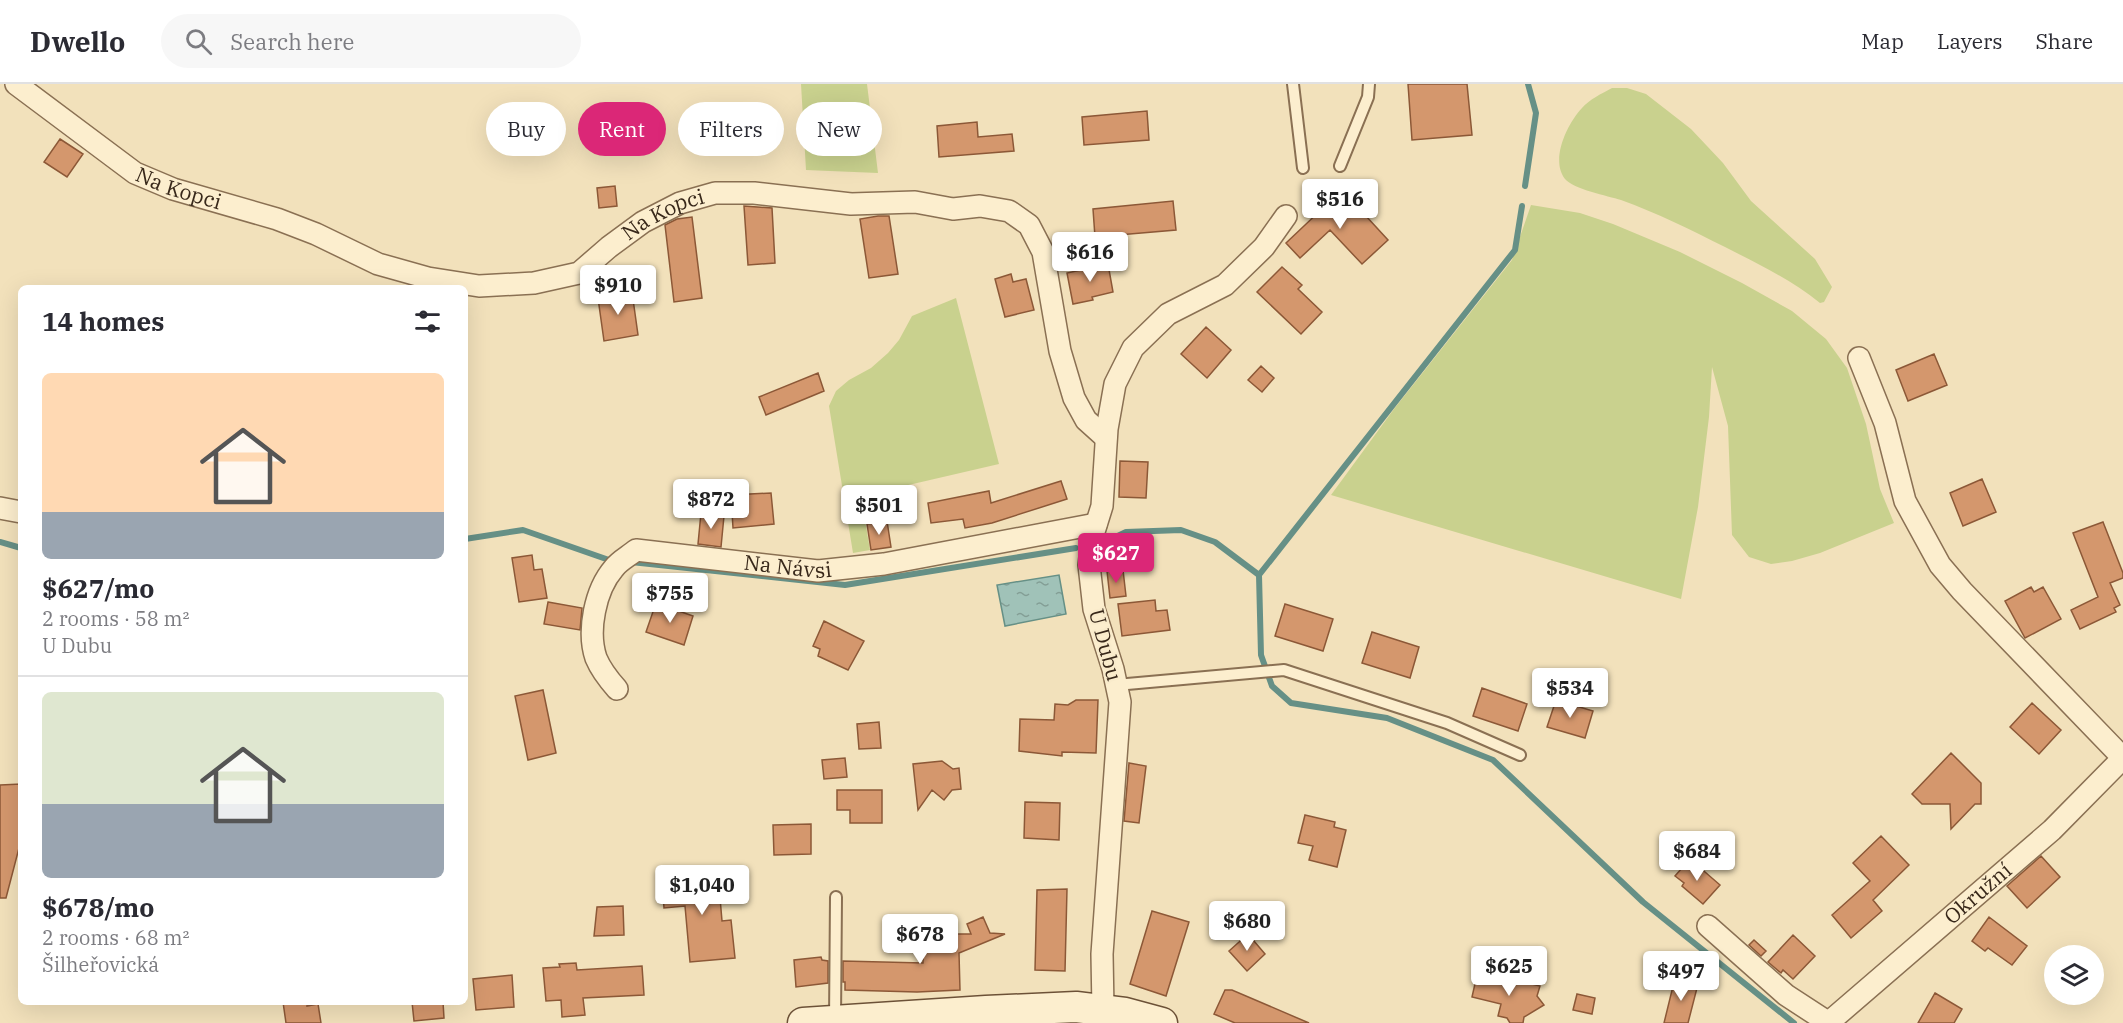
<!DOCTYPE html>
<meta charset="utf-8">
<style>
body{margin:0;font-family:"IBM Plex Serif",serif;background:#f7f7f7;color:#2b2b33;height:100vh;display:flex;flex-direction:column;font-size:22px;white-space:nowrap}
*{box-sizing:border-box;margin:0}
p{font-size:20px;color:#7c7c81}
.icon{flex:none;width:33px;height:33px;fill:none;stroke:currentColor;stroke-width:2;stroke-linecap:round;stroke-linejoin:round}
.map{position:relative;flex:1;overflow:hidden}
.details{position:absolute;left:18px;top:201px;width:450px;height:720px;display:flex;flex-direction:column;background:#fff;border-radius:9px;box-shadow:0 6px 24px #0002}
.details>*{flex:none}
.banner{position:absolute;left:486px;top:18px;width:570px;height:54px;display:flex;gap:12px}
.fabs{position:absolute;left:2044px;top:861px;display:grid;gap:12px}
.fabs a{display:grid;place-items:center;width:60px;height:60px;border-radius:50%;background:#fff;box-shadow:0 6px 24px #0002;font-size:30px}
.price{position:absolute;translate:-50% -51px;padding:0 14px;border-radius:6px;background:#fff;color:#222;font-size:20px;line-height:39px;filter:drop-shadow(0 2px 3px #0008)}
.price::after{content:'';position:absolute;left:50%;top:36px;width:18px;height:14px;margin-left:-9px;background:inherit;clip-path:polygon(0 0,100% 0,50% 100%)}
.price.current{background:#db2777;color:#fff}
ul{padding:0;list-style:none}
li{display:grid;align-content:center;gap:12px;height:318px;padding:0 24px}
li+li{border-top:2px solid #e1e1e2}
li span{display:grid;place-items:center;height:186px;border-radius:9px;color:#555}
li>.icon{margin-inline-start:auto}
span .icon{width:108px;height:108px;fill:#fffc;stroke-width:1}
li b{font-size:26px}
h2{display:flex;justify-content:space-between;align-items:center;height:72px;padding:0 24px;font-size:26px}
.chip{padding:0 21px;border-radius:27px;background:#fff;box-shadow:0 6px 24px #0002;font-size:21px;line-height:54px}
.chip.current{background:#db2777;color:#fff}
header{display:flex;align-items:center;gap:36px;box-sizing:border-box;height:84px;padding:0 30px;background:#fff;border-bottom:2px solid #e1e1e2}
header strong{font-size:28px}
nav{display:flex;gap:33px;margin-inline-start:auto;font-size:21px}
.search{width:420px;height:54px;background:#f7f7f7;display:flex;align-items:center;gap:15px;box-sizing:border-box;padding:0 21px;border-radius:33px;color:#7c7c81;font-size:22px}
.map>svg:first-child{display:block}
.grass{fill:#c9d18e}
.water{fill:url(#water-ripples);stroke:#669086;stroke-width:1.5}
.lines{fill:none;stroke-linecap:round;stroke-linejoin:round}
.stream{stroke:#669086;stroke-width:6}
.building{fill:#d4976d;stroke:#8c5837;stroke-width:1.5}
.lane-casing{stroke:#8a7053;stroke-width:14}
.street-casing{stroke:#8a7053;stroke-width:24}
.secondary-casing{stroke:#6c5137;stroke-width:33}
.lane{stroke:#fceece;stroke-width:10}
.street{stroke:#fceece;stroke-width:21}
.secondary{stroke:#fceece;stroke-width:30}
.labels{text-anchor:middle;stroke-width:4.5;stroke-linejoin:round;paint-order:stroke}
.street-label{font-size:21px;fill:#38281a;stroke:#f9ebcb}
</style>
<header>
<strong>Dwello</strong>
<div class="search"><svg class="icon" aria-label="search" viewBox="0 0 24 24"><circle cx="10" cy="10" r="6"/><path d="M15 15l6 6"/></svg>Search here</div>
<nav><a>Map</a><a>Layers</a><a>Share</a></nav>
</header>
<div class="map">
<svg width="2123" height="939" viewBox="0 0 2123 939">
<defs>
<pattern id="water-ripples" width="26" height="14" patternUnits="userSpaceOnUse" patternTransform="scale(1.5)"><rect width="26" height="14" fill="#a0c2b8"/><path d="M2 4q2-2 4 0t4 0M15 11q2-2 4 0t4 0" fill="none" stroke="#839e95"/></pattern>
</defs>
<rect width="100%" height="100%" fill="#f2e1bb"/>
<path class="grass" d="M801,0H867L878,89L806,86Z
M1612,4H1627L1646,10L1691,45L1723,79L1751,117L1815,175L1832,203L1824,218L1820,219C1790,195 1758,180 1725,163C1691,146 1657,129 1621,116C1608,112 1573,105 1565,95C1550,76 1567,40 1582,24C1590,15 1601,10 1612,4Z
M1531,121L1580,129L1613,140L1680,168L1742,199L1792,227L1826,255L1847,284L1866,340L1880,405L1894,439L1820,469L1792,477L1771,480L1749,473L1732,451L1728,342L1712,283L1709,333L1698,423L1681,515L1331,411L1394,325L1512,176Z
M956,214L999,380L861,412L870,466L853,469L829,322L836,307L849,296L871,284L888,269L899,256L912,232Z"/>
<path class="water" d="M1059,491L1066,530L1005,542L997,501Z"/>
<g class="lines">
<path class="stream" d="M1525,102L1536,29L1528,0
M465,455L523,446L609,476
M0,458L21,464
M1101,460L1126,448L1181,446L1215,458L1259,491L1261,571L1272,602L1291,619L1387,634L1493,676L1643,818L1794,939
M631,478L845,501L1076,464
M1259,491L1515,166L1522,122"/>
</g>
<path class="building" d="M1408,0H1467L1472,51L1412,56Z
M1147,27L1149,56L1084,61L1082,33Z
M977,38L978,53L1012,50L1014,67L939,73L937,42Z
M60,55L83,70L67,93L44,78Z
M615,102L617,122L599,124L597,104Z
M1342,106L1388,156L1362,180L1330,146L1300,174L1286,159Z
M1173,117L1176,146L1095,153L1093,125Z
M744,122L772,124L775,179L748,181Z
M878,132H889L898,190L869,194L860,135Z
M692,133L702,214L674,218L665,141L677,135Z
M1108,180L1113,208L1092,213L1093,216L1073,220L1067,189Z
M1282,183L1302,201L1298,205L1322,228L1301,250L1257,208Z
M1011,190L1013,198L1026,195L1034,226L1005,233L995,195Z
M632,208L638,251L604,257L598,214Z
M1206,243L1231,266L1207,294L1181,270Z
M1934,270L1947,301L1908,317L1896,286Z
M1261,282L1274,294L1262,308L1248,296Z
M818,289L824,307L766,331L759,313Z
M1120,377L1148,378L1146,414L1119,413Z
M1982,395L1996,428L1963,442L1950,409Z
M1061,397L1067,415L992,439L965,444L963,435L931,439L928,419L989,407L991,419Z
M771,409L774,440L733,444L731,411Z
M701,429L724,432L721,463L698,460Z
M887,437L891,463L871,466L867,440Z
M2103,438L2123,489V494L2110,499L2120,521L2114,524L2116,528L2080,545L2071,526L2098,513L2073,449Z
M532,471L534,486L542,485L547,514L519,518L512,474Z
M1123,486L1126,512L1110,514L1107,487Z
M2031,503L2034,508L2043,503L2061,535L2025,554L2005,517Z
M1155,516L1156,527L1167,526L1170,546L1122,552L1118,520Z
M548,518L582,524L580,546L544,540Z
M656,519L693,532L684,561L646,548Z
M1285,520L1333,535L1323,567L1275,552Z
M824,537L864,557L848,586L818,572L820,565L813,562Z
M1372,548L1419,563L1410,594L1362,579Z
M1482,604L1527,620L1518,647L1473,632Z
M543,606L556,669L528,676L515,612Z
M1076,616H1098L1096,669L1062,668V672L1019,667L1020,635L1054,636L1055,620L1068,621Z
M1556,616L1593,627L1585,654L1547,643Z
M2032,619L2061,646L2039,670L2010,643Z
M879,638L881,664L859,665L857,640Z
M1951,669L1981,699V720H1975L1951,745L1950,720H1922L1912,710Z
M845,674L847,693L824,695L822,676Z
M942,677L953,685L959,684L961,705L952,706L944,716L932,706L918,726L913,680Z
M1129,679L1146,682L1139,739L1124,737Z
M21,700V764H19L6,814H0V701Z
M837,706H882V739H850V726H837Z
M1025,718L1060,719L1059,756L1024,754Z
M1305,731L1335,738L1334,743L1346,746L1337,783L1309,776L1313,762L1298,759Z
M811,740V770L774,771L773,741Z
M1881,752L1909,781L1873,816L1882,827L1851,854L1832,831L1870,797L1853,779Z
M2041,772L2060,793L2027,824L2007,802Z
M1690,775L1720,801L1703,820L1682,802L1684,799L1675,792Z
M718,790L722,837L731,836L735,874L690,878L685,822L664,824L662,796Z
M1067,805L1065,887L1035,886L1037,806Z
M623,822L624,851L594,852L597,823Z
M1152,827L1189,838L1166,912L1130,900Z
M983,833L990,849L1005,850L959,869L960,906L917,908L845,906V898H843V877L923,879V850H971L967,840Z
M1989,833L2027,862L2012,881L1988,864L1985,867L1972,857Z
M1248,850L1265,870L1247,887L1229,867Z
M1793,851L1815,872L1793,895L1783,886L1781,889L1768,878Z
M1754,856L1766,867L1761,872L1749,861Z
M821,873L822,876L828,877V899L796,903L794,876Z
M576,879L577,886L642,882L644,911L583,914L585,931L562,933L561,916L546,917L543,884L560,883L559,880Z
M1522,890L1528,899L1540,902L1537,912L1544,921L1524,933L1523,939H1510L1507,934L1498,932L1501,920L1472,913L1477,891L1506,898L1507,894L1513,896Z
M512,891L514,923L476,926L473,895Z
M1675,894L1698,900L1688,939H1664Z
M1225,906H1232L1309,939H1235L1214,930Z
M1935,909L1962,925L1954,939H1918Z
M1577,910L1595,914L1592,930L1573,926Z
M283,918H307V922L318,920L321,939H286Z
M412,918H443L444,934L414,937Z"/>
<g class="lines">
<g class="lane-casing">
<path id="lane" d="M1293,0L1303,84
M1340,82L1368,13L1369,0
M1116,601L1284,586L1447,639L1520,671
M835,936L836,813"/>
</g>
<g class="street-casing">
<g id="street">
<path id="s1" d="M16,0L135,89L173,105L277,135L316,150L378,180L428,194L479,202L534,199L579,189L609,163L643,138L680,119L715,109H754L851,120L915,118L953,125L980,122L1009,127L1029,141L1043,168L1060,267L1074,314L1086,336L1106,354"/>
<path d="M0,424L21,428"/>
<path id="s2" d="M617,605C609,596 601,586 596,574C587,547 595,506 614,484C619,477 629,472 636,466L818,487L884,480L1096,440"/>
<path d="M1708,842L1786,911L1829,939"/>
<path d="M1103,926L1102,870L1120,618L1113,585L1094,525L1089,481L1093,451L1102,422L1107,345L1115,300L1133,264L1168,230L1225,201L1264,163L1286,132"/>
<path id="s3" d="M1828,939L2052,746L2123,674L1962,507L1940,481L1905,417L1885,339L1859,274"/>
</g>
</g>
<g class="secondary-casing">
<path id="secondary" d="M803,939L986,927L1076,923L1125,929L1162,939"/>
</g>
<use href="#lane" class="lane"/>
<use href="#street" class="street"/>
<use href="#secondary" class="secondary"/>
</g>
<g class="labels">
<g class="street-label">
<text dy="7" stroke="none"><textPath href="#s1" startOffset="195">Na Kopci</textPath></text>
<text dy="7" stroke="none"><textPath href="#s1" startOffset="717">Na Kopci</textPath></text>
<text dy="7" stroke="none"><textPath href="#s2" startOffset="314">Na Návsi</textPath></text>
<text transform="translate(1105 561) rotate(75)" y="7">U Dubu</text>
<text dy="7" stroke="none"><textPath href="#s3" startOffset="198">Okružní</textPath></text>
</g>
</g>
</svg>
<div class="fabs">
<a><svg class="icon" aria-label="layers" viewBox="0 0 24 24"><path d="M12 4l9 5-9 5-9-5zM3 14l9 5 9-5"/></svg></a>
</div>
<b class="price" style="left:1340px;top:146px">$516</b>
<b class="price" style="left:1090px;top:199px">$616</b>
<b class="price" style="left:618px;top:232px">$910</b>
<b class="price" style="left:711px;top:446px">$872</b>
<b class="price" style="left:879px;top:452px">$501</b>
<b class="price current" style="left:1116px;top:500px">$627</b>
<b class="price" style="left:670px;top:540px">$755</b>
<b class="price" style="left:1570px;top:635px">$534</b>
<b class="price" style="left:1697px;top:798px">$684</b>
<b class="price" style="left:702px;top:832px">$1,040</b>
<b class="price" style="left:1247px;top:868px">$680</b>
<b class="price" style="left:920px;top:881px">$678</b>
<b class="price" style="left:1509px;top:913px">$625</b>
<b class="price" style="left:1681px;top:918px">$497</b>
<div class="banner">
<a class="chip">Buy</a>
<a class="chip current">Rent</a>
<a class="chip">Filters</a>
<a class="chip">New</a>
</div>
<section class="details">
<h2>14 homes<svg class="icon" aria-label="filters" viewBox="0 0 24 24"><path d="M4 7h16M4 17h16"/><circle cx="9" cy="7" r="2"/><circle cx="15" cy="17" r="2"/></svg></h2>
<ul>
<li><span style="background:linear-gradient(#ffd9b3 75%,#9aa5b1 0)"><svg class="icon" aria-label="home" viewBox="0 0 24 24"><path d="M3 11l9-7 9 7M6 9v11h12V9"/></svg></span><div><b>$627/mo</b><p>2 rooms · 58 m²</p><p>U Dubu</p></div></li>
<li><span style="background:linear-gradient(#dfe7d0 60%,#9aa5b1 0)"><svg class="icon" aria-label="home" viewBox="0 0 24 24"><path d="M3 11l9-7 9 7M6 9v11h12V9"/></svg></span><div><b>$678/mo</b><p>2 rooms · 68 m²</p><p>Šilheřovická</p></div></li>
</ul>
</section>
</div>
